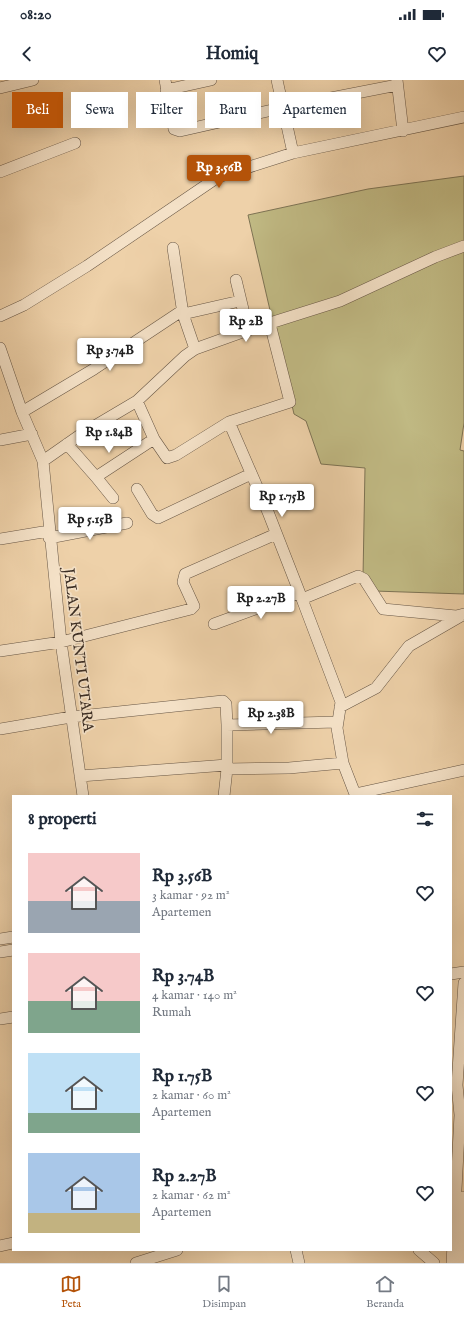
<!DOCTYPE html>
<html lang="id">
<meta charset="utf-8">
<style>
body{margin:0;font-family:"IM FELL English",serif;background:#f6f6f7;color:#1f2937;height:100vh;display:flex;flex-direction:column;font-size:15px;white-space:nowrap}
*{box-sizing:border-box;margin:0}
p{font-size:13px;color:#747a83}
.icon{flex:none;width:22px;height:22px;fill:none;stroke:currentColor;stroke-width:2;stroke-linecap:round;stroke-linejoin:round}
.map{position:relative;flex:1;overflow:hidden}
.panel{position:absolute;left:12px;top:715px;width:440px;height:456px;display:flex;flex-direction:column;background:#fff;border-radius:0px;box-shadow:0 4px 16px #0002}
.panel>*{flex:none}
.hud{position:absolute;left:12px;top:12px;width:440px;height:36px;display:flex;gap:8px}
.price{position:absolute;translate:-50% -34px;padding:0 9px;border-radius:4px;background:#fff;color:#222;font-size:13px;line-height:26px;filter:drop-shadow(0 1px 2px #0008)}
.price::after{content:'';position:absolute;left:50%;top:24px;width:12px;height:9px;margin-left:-6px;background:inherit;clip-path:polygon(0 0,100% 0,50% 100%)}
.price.active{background:#b45309;color:#fff}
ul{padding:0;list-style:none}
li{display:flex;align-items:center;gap:12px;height:100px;padding:0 16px}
li span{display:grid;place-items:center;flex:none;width:112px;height:80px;border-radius:0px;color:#555}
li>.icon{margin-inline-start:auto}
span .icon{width:48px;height:48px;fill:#fffc;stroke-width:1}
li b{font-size:17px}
h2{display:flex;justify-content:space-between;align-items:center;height:48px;padding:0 16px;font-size:17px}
.pill{padding:0 14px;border-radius:0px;background:#fff;box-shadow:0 4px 16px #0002;font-size:14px;line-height:36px}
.pill.active{background:#b45309;color:#fff}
.status{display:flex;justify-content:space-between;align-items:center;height:28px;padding:0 20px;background:#fff;direction:ltr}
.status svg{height:11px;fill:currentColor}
header{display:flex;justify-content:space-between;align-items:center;height:52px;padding:0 16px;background:#fff;font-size:18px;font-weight:700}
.tab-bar{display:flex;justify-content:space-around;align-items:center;height:56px;border-top:1px solid #e0e1e3;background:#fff;font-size:11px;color:#747a83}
.tab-bar a{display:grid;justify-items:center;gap:2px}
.tab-bar .active{color:#b45309}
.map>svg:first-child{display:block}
.green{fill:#c0b983;stroke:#7d7354}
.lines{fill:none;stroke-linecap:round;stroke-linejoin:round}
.minor-casing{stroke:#675645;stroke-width:12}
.minor{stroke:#f4e1c7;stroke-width:11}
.labels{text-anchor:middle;stroke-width:3.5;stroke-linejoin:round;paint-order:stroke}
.street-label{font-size:15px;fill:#3a2d24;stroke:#f4e1c7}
</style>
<div class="status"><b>08:20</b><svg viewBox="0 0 49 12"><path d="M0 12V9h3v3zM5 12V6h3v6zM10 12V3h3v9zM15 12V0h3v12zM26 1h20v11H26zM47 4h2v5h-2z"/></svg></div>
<header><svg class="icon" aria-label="back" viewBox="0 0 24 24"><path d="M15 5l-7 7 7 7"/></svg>Homiq<svg class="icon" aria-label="heart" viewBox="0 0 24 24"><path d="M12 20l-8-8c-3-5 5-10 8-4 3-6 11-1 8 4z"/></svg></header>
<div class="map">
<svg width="464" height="1183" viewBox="0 0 464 1183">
<rect width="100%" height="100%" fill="#eed1a9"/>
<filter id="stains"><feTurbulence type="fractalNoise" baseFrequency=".005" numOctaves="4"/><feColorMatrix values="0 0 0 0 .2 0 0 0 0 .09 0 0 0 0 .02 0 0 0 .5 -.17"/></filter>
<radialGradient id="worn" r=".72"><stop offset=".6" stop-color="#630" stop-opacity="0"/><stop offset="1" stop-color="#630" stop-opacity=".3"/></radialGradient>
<path class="green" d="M464,96V343L460,370L464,371V514L374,511L363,497L365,388L321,384L306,341L294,334L248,135L368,109Z"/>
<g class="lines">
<g class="minor-casing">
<path id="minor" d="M165,0L174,49L180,51L290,26L397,5
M277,0L293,73
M397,0L403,51
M0,8L33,0
M166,10L211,0
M0,92L75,63
M173,168L183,234L195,269
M236,200L248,250
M183,234L240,221
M0,236L24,225L87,186L218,97L293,73L464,37
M0,268L22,332L43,381L61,562L83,716
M137,321L154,359L167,378L176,375L229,342L268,432L302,519L358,496L364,499L383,529L456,536L464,534
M22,332L94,289L183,230
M229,342L290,322L270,244
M0,360L32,354
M67,364L96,397L154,359
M43,381L83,353L137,321L185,276L195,269L248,250L340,221L435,177L464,166
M96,397L113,418
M137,409L152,434L158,438L251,394
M49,458L127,443
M0,459L49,451
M302,519L341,622L337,648L343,683L355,714L464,690
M214,544L299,513
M0,571L61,562L191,529L194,526L183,502L185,494L276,454
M340,627L376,608L409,566L461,536
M0,649L71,637L223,621L226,624L227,645
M227,689L289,688L343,683
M80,696L227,685
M224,716L227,689V645L336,642
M0,859L13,857
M0,872L13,870
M451,894L464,892
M0,939L13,937
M0,1166L13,1163
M296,1170L299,1183
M419,1170L434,1183
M136,1183L177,1170
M452,1183L460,1035L457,1005L464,903
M461,1183L464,1117"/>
</g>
<use href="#minor" class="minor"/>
</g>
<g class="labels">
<g class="street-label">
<text transform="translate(79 570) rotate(83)" y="5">JALAN KUNTI UTARA</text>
</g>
</g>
<rect width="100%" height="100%" filter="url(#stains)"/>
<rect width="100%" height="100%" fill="url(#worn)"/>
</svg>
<b class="price active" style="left:219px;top:109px">Rp 3.56B</b>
<b class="price" style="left:246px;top:263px">Rp 2B</b>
<b class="price" style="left:110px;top:292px">Rp 3.74B</b>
<b class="price" style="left:109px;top:374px">Rp 1.84B</b>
<b class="price" style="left:282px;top:438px">Rp 1.75B</b>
<b class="price" style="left:90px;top:461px">Rp 5.15B</b>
<b class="price" style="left:261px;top:540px">Rp 2.27B</b>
<b class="price" style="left:271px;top:655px">Rp 2.38B</b>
<div class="hud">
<a class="pill active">Beli</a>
<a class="pill">Sewa</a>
<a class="pill">Filter</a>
<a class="pill">Baru</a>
<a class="pill">Apartemen</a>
</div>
<section class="panel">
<h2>8 properti<svg class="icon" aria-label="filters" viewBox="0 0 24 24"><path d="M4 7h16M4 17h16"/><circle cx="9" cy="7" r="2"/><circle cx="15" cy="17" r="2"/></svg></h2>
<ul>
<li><span style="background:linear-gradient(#f6c9c9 60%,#9aa5b1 0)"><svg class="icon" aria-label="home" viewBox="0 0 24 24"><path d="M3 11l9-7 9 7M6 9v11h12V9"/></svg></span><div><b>Rp 3.56B</b><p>3 kamar · 92 m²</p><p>Apartemen</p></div><svg class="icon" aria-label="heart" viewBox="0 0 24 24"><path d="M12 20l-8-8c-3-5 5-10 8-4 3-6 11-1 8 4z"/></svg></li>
<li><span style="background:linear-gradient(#f6c9c9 60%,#7fa58c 0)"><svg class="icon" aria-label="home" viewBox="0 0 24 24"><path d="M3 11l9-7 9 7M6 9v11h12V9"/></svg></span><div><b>Rp 3.74B</b><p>4 kamar · 140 m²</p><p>Rumah</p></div><svg class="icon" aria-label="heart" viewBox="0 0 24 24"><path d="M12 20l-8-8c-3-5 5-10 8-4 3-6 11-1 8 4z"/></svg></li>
<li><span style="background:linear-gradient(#bfe0f5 75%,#7fa58c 0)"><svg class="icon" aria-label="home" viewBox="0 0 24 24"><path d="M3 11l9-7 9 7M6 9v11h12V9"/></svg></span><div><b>Rp 1.75B</b><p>2 kamar · 60 m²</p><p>Apartemen</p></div><svg class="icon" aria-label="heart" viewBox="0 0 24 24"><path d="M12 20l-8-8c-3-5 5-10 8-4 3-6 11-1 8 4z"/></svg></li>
<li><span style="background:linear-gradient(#a9c7e8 75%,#c2b280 0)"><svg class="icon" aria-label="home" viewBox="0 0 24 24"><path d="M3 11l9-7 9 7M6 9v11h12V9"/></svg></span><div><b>Rp 2.27B</b><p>2 kamar · 62 m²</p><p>Apartemen</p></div><svg class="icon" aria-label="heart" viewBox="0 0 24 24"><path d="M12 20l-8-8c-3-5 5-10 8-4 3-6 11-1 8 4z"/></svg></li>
</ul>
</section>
</div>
<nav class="tab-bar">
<a class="active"><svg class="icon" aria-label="map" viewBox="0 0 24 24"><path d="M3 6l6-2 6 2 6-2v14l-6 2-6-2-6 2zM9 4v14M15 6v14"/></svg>Peta</a>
<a><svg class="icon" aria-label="saved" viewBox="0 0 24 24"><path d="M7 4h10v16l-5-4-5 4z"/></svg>Disimpan</a>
<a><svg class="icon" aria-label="home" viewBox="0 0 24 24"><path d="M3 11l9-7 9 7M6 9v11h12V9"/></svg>Beranda</a>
</nav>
